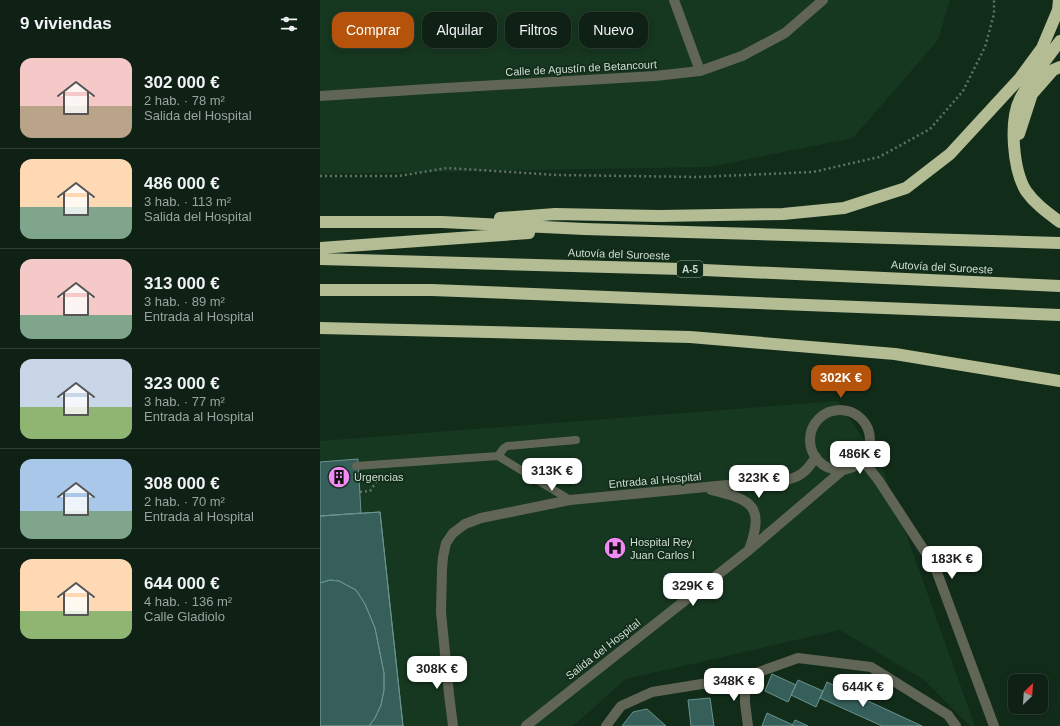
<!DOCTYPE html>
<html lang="es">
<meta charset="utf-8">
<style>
body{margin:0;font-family:Arial,sans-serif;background:#1c2e22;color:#f1f3f6;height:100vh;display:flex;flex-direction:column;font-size:15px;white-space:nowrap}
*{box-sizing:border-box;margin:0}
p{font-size:13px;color:#9ba3a0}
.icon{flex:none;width:22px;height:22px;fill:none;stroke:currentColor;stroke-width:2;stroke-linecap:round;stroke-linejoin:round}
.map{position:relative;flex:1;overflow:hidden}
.drawer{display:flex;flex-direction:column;background:#0e2114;width:320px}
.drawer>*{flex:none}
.guide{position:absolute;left:12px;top:12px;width:380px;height:36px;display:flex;gap:8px}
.needle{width:26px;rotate:25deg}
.buttons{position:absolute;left:688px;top:674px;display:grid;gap:8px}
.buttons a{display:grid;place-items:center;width:40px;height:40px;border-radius:8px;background:#0e2114;box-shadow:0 2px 10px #0003,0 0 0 1px #2e3e34;font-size:20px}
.price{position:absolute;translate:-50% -34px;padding:0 9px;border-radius:8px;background:#fff;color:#222;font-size:13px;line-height:26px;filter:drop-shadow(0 1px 2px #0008)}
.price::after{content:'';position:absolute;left:50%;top:24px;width:12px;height:9px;margin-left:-6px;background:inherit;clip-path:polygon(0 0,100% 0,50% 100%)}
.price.selected{background:#b45309;color:#fff}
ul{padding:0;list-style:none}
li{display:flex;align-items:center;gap:12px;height:100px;padding:0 20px}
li+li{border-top:1px solid #2e3e34}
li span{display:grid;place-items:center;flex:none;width:112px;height:80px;border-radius:12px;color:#555}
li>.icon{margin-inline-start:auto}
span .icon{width:48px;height:48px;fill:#fffc;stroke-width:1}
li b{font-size:17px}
h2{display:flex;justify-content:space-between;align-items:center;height:48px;padding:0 20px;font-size:17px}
.tag{padding:0 14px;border-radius:12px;background:#0e2114;box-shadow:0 2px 10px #0003,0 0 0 1px #2e3e34;font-size:14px;line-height:36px}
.tag.selected{background:#b45309;color:#fff}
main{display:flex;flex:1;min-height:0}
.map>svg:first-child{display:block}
.built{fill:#163720}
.building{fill:#365f5a;stroke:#69938e}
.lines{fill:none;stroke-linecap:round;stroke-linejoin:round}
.path{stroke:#5f7465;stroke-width:2.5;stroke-dasharray:2 3;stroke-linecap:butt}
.service{stroke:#616555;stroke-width:8}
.minor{stroke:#616555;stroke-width:10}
.motorway{stroke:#b4bc94;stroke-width:12}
.labels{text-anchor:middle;stroke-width:3.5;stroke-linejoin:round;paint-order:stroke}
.shield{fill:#122c1a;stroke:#96a99b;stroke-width:1}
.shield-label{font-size:10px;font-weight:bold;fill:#cfded2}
.street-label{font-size:11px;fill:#cfded2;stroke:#122c1a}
.poi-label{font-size:11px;fill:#cfded2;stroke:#122c1a;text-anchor:start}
</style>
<main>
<section class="drawer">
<h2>9 viviendas<svg class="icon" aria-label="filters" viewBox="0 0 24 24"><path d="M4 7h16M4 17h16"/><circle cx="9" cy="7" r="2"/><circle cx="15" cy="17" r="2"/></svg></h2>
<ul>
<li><span style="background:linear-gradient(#f6c9c9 60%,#b9a48a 0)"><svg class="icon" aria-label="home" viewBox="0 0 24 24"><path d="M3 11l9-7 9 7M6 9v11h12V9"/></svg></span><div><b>302 000 €</b><p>2 hab. · 78 m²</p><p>Salida del Hospital</p></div></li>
<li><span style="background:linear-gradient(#ffd9b3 60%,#7fa58c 0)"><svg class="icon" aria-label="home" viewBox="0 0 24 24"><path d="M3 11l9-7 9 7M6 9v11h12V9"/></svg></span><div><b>486 000 €</b><p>3 hab. · 113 m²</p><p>Salida del Hospital</p></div></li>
<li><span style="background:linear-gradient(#f6c9c9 70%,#7fa58c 0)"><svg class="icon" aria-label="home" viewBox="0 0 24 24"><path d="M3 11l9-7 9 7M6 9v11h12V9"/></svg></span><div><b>313 000 €</b><p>3 hab. · 89 m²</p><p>Entrada al Hospital</p></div></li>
<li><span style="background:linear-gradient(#c9d6e8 60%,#8fb573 0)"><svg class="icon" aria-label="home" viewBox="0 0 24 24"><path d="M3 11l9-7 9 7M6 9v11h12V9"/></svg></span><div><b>323 000 €</b><p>3 hab. · 77 m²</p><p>Entrada al Hospital</p></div></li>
<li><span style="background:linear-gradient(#a9c7e8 65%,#7fa58c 0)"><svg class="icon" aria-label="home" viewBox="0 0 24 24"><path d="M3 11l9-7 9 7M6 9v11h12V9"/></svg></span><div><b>308 000 €</b><p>2 hab. · 70 m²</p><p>Entrada al Hospital</p></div></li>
<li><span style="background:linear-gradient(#ffd9b3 65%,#8fb573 0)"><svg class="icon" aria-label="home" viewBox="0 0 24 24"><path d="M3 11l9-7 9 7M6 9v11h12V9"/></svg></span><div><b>644 000 €</b><p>4 hab. · 136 m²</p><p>Calle Gladiolo</p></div></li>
</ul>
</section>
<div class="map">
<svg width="740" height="726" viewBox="0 0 740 726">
<rect width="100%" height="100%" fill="#122c1a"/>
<path class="built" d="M0,0H630L618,40L533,138L389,167L0,174Z
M518,401L562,467L655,726H650L604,680L520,630L306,679L253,726H0V441Z"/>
<path class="building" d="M38,459L41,513L0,516V462Z
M60,512L72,624L83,726H49L55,718L61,705L64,690V673L55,628L45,604L36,590L19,581L10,580L0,583V516Z
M60,512L83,726H0V516Z
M10,580L19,581L36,590L45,604L55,628L64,673V690L61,705L55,718L49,726H0V583Z
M452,674L476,685L468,702L445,691Z
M478,680L503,691L496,707L471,695Z
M507,682L602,726H562L500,698Z
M390,698L394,726H371L368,700Z
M327,709L346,726H302L313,712Z
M447,713L473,725L472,726H442Z
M475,720L488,726H472Z"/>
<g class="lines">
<path class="path" d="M0,176H79L127,168L237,175L378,177L493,172L559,157L610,129L643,91L665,47L674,14V0
M40,492L50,491L61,475"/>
<path class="service" d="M178,456L184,448L187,446L256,440
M36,466L178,456L250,500"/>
<path class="minor" d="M354,0L380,71
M0,96L108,89L335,76L380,71L422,56L465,33L503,0
M490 440a30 30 0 1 1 60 0a30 30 0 1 1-60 0Z
M542,459L559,481L615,567L674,726
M391,490C432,500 445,505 429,550
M425,677V703L428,726
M133,726L129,694L121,612L122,569L123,557L126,543L133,533L145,524L161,518L250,500L470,479C483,476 489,467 496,457
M206,726L429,550L524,469
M286,726L301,706L332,692L425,677L478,658L551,667L628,715L636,726"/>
<path class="motorway" d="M740,41C726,60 711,78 700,99C689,121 693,170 706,191C715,204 728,213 740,222
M699,134L712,94L733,70L740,67
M180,218L235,214L339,216L463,214L524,208L586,188L630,154L700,78L722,48L738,10L739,0
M0,222H122L264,229L740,243
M0,248L209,233
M0,259L362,269L740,286
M0,290H112L740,315
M0,328L370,337L575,354L740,381"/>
</g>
<defs>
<g id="building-disc" transform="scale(1.15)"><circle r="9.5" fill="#f18af4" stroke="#122c1a"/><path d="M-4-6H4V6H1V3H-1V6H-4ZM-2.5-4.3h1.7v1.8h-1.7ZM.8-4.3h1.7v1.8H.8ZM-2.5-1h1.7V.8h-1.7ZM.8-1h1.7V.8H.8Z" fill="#111"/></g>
<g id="hospital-disc" transform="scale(1.15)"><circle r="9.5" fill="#f18af4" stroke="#122c1a"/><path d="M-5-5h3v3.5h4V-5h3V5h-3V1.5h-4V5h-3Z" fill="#111"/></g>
</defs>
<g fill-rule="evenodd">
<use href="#building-disc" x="19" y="477"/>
<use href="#hospital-disc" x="295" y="548"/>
</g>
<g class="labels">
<rect class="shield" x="357" y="261" width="26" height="16" rx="3"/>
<g class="shield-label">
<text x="370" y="273">A-5</text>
</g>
<g class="street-label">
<text transform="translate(261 68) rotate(-3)" y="4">Calle de Agustín de Betancourt</text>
<text transform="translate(299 254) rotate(2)" y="4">Autovía del Suroeste</text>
<text transform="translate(622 267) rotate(3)" y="4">Autovía del Suroeste</text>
<text transform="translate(335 480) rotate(-5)" y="4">Entrada al Hospital</text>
<text transform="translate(283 649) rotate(-38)" y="4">Salida del Hospital</text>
</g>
<g class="poi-label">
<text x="34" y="481">Urgencias</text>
<text x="310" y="546">Hospital Rey<tspan x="310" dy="13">Juan Carlos I</tspan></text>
</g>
</g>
</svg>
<div class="buttons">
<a><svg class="needle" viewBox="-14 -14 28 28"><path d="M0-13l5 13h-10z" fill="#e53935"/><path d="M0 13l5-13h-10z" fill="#9ba3a0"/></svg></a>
</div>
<b class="price selected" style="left:521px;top:399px">302K €</b>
<b class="price" style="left:540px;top:475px">486K €</b>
<b class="price" style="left:232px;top:492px">313K €</b>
<b class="price" style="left:439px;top:499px">323K €</b>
<b class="price" style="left:632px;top:580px">183K €</b>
<b class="price" style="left:373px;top:607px">329K €</b>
<b class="price" style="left:117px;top:690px">308K €</b>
<b class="price" style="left:414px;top:702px">348K €</b>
<b class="price" style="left:543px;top:708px">644K €</b>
<div class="guide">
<a class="tag selected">Comprar</a>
<a class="tag">Alquilar</a>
<a class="tag">Filtros</a>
<a class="tag">Nuevo</a>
</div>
</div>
</main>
